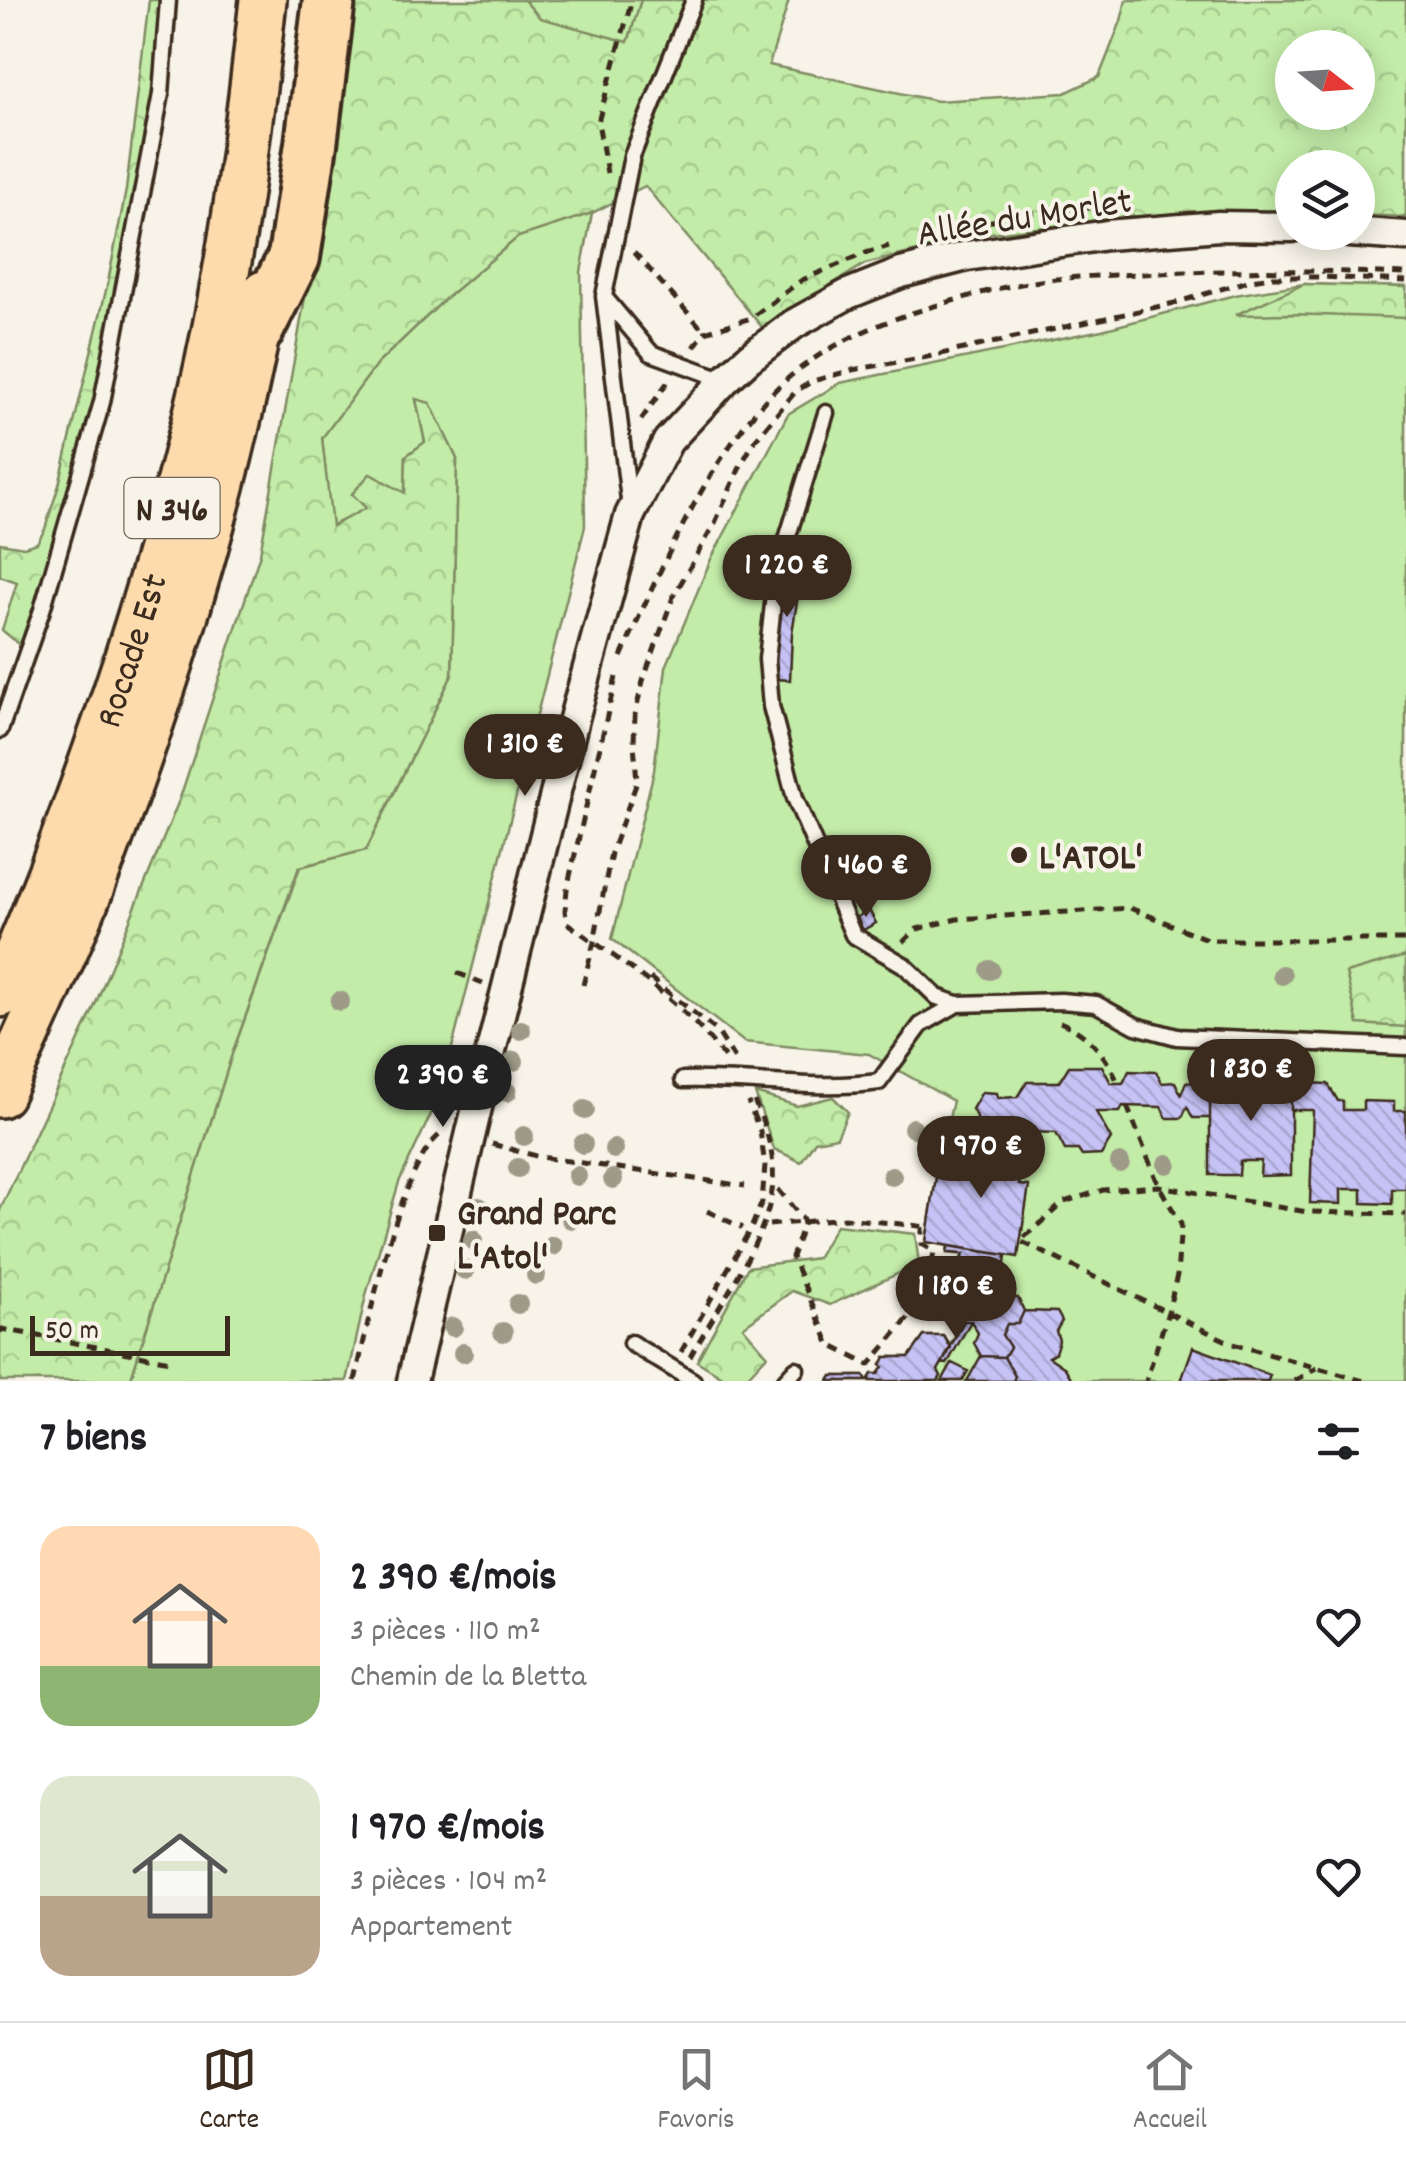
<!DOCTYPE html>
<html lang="fr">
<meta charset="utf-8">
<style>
body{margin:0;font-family:Dekko,sans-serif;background:#f6f6f6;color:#202124;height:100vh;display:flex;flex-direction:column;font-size:38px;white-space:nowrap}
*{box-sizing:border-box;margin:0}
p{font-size:32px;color:#757577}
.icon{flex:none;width:55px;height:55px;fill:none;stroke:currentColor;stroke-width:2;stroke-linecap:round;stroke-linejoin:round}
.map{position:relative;height:1381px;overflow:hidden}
.drawer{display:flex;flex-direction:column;background:#fff;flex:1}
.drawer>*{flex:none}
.needle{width:65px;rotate:107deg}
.fabs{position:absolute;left:1275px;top:30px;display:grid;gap:20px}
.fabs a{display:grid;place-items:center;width:100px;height:100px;border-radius:50%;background:#fff;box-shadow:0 5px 25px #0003;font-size:50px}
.scale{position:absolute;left:30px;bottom:25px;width:200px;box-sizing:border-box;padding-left:10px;border:5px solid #3b2a1e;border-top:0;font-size:28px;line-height:35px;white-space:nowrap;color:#3b2a1e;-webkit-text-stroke:8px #f7f3e8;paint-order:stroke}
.price{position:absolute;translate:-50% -85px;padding:0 22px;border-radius:35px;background:#3b2a1e;color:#fff;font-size:32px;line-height:65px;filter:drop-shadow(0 2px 5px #0008)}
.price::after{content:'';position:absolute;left:50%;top:60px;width:30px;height:22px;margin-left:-15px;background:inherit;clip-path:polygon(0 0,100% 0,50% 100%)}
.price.current{background:#222;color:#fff}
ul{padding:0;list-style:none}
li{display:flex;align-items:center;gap:30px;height:250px;padding:0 40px}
li span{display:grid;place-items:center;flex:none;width:280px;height:200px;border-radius:30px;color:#555}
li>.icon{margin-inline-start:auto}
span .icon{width:120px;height:120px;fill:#fffc;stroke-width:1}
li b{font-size:42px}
h2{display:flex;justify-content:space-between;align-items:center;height:120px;padding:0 40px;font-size:42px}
.menu{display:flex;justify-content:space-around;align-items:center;height:140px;border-top:2px solid #e0e0e0;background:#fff;font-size:28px;color:#757577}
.menu a{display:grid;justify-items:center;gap:5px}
.menu .current{color:#3b2a1e}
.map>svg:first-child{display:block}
.green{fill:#c3eca8;stroke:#7f8b63;stroke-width:2.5}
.forest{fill:url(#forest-crowns);stroke:#7f8b63;stroke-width:2.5;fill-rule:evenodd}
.building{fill:url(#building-back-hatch);stroke:#3b2a1e;stroke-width:2.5}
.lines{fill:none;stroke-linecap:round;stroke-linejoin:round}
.service-casing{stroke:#3b2a1e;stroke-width:21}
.minor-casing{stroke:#3b2a1e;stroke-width:35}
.trunk-casing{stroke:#3b2a1e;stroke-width:52}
.motorway-casing{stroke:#3b2a1e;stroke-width:58}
.path{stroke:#3b2a1e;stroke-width:5;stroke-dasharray:10 8;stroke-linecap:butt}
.service{stroke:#f7f3e8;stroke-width:14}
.minor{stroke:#f7f3e8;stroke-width:28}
.trunk{stroke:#fddbac;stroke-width:45}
.motorway{stroke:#fddbac;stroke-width:50}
.tree{fill:#9e9a88}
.poi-dot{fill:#3b2a1e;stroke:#f7f3e8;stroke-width:4}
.labels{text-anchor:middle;stroke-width:8;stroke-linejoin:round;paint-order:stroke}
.shield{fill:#f7f3e8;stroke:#73665b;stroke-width:2.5}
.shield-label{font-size:35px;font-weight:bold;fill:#3b2a1e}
.street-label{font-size:38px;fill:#3b2a1e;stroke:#f7f3e8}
.poi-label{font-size:38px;font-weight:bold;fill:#3b2a1e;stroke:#f7f3e8;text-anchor:start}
</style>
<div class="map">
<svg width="1406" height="1381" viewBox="0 0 1406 1381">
<defs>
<pattern id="forest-crowns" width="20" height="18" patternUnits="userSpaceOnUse" patternTransform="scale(2.5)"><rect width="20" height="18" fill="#c3eca8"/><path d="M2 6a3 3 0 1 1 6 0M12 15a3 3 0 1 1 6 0" fill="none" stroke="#a8cb90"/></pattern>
<pattern id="building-back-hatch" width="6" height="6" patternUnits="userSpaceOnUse" patternTransform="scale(2.5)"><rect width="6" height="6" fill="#c6c2f5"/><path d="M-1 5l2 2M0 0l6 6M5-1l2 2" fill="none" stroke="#aba7d2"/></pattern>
</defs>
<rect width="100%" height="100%" fill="#f7f3e8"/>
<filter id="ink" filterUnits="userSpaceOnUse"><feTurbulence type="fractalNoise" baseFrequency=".01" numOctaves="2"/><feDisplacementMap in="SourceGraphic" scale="20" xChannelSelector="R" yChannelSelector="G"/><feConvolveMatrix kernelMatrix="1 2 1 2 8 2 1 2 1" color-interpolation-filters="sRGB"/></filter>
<g filter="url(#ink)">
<path class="green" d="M524,0H641L628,43L540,18Z
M592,213L581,272L585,526L440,1095L399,1182L366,1295L347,1381H130L232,1054L300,867L366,850L452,675L457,459L430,403L416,400L425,442L406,456L405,493L370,474L352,494L367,508L331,526L322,438L377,364L445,299L518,237Z
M1304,284L1406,287V1381H829L832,1376H864L868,1380L872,1374H878L883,1367L881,1365L885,1357H909L924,1336H944L950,1345L963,1322L958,1321L952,1309L955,1302L948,1293L952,1286H957L964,1276L958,1264L963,1255L947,1253L948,1246L926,1242L937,1171L959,1174L965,1144L944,1140L953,1101L869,1054L744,1042L612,939L654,771L666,667L711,559L788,414L840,383L1102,330L1235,295Z"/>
<path class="forest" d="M149,0H161C154,102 137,201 116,301C91,418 61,533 20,645L2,630L17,582L0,576V543L24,547L37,543L45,529L59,485L108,282L126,190Z
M349,0H524L540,18L628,42L641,0H789L769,65L937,101L1065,93L1099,77L1121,21L1126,0H1406V217L1358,215V168H1292V214H1172L991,233L865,264L762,327L645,186L592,213L518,237L445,299L377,364L322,438L332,526L366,508L352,494L370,474L405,493L406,456L425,442L416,399L430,403L457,459L452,675L366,850L299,867L232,1054L130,1381H0V1210L93,1010L180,798L260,554L310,269ZM1292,48H1358V112H1292Z
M1304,284L1406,287V318L1290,314L1235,315Z
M1406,956V1027L1358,1024L1346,973Z
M755,1093L797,1106L833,1097L848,1112L837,1137L815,1141L801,1162L774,1149Z
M836,1225L915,1234L919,1264L830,1305L792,1291L743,1327L767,1355L743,1381H729L697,1361L748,1267L817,1258Z"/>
<path class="building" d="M788,560L803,563L792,633L790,680L775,679L777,631Z
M869,910L876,923L863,930L857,917Z
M1200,1058L1211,1059L1210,1081H1200Z
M1069,1066H1102L1111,1083H1123L1129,1071L1156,1072L1162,1083L1175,1082L1181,1094L1186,1082L1200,1083L1206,1094L1210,1087V1118H1193L1187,1107L1182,1118H1167L1161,1107L1123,1106L1120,1112H1096L1111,1139L1101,1155L1082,1156L1078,1150H1065L1056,1133L1030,1132L1028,1139L1015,1137L1011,1144H991L972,1109L982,1092L997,1093L998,1098L1017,1097L1027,1082H1059Z
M1210,1073H1241L1240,1084H1261V1073H1291V1175L1260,1176L1261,1161H1240L1239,1175H1210Z
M1308,1083L1328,1084L1338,1101H1343V1110H1363V1101L1394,1102V1111H1406V1189H1392V1204L1362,1203V1189H1341V1204L1310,1203L1313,1110H1291V1091L1304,1092Z
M965,1144H1025L1019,1185L1029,1186L1018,1257L926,1242L937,1171L959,1175Z
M948,1246L1006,1255L1005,1264L999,1265L1008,1281L999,1297L1018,1298L1024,1311L1018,1324H1007L1002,1335L1010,1347L1004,1357L981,1356L974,1343L978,1333L971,1321H958L952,1309L955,1302L948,1293L952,1286H957L965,1276L958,1264L964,1254L947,1253Z
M1024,1311L1057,1312L1062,1321L1056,1331L1059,1340L1055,1353L1049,1357L1065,1368L1073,1381H1013L1015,1376L1004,1357L1010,1347L1002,1335L1007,1324H1018Z
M964,1321H971L947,1364L942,1363Z
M924,1336H944L951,1348L938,1370L941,1376L938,1381H868L872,1374H878L883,1367L881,1365L885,1357H909Z
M1193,1347L1270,1375L1268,1381H1181Z
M981,1356L1004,1357L1015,1376L1013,1381H967Z
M952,1363L968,1371L962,1381H942Z
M832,1376H864L867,1381H829Z"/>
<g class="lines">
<g class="service-casing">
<path id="service" d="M604,297L651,353L725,380
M826,413L787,539L774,595L767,659L771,706L795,798L853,935L904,965L937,997L957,1004
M630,508L604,296L632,156L694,0
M0,730L42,610L102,402L161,94L168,0
M683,1080C748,1078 815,1091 879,1082L921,1025L957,1004L1061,1001L1096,1004L1136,1026L1177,1037L1406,1047
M631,1343L693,1381
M785,1381L796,1369"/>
</g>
<g class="minor-casing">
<path id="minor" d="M1349,232L1406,236
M412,1381L479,1099L575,715L630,515L668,441L725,380L749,358L794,324L848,294L901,273L967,256L1107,235L1219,226L1292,227"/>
</g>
<g class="trunk-casing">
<g id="trunk">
<path id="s1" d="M0,994C49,886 90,773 127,660C167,536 203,408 225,278C242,186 253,93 263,0"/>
<path d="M0,1094C31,1027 62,960 89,892C164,698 226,499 264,294"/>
</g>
</g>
<g class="motorway-casing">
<path id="motorway" d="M258,329L294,257L311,144L329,0"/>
</g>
<path class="path" d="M607,173L598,122L632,0
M972,225L1042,211L1090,208
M634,252L705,332
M694,347L705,332L751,318L802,280L866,253L889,246
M641,420L669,380
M621,657C661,569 698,480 761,405C808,350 877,322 945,303C967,297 989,290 1011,286C1053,277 1097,276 1140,274C1230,269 1315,270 1406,274
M616,677L567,889L565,911L567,923C625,964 685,1003 727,1061
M903,942L917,929L957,919L1130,908L1209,940H1406
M457,973L483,983
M650,978L717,1031L738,1064
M583,985L594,942L611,853L637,782L634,743L635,714L643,681L673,597L714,525L741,465L755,440L796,391L813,381L852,370L927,357L1175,303L1251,280L1272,277H1319L1406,281
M1060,1022C1088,1034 1106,1054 1118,1083
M422,1103L449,1121
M1127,1106L1159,1186L1181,1224L1177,1275L1168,1312L1146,1381
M492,1144L540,1157L745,1186
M778,1189L804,1221L792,1257L830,1345L869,1365L927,1296L934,1251L922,1244V1227
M707,1211L743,1228
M769,1225L845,1218L928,1227
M0,1332L2,1329L175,1362
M681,1352L752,1226L762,1202L765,1165L760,1131L748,1102
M690,1357C715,1311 766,1241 772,1191C777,1161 767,1128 754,1101
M355,1381C366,1332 402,1154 444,1132
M1295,1381L1317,1368
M1364,1381L1233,1344L1020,1241L1064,1202L1103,1190L1159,1186L1307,1212L1406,1214"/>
<use href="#service" class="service"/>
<use href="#minor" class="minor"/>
<use href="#trunk" class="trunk"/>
<use href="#motorway" class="motorway"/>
</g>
<g class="tree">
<circle cx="990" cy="970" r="10"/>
<circle cx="1282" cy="975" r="10"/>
<circle cx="340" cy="1001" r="10"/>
<circle cx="521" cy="1030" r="10"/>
<circle cx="514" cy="1061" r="10"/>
<circle cx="507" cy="1092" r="10"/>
<circle cx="585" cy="1110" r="10"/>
<circle cx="913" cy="1128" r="10"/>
<circle cx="524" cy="1136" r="10"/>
<circle cx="583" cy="1144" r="10"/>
<circle cx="614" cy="1149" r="10"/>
<circle cx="1120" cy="1163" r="10"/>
<circle cx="1167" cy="1164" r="10"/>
<circle cx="518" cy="1168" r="10"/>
<circle cx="577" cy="1176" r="10"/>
<circle cx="892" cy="1176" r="10"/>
<circle cx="613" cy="1179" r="10"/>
<circle cx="479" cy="1207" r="10"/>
<circle cx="571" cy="1219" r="10"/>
<circle cx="473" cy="1240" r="10"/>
<circle cx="553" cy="1246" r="10"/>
<circle cx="465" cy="1270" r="10"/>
<circle cx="536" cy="1275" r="10"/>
<circle cx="518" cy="1304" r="10"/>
<circle cx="453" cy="1327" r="10"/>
<circle cx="503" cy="1332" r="10"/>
<circle cx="463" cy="1353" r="10"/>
</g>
</g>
<g class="poi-dot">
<circle cx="1019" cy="855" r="10"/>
<rect x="427" y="1223" width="20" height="20" rx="5"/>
</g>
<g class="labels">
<rect class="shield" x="124.5" y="478" width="95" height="60" rx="8"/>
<g class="shield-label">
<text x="172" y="520">N 346</text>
</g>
<g class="street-label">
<text transform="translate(1024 215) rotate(-9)" y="13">Allée du Morlet</text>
<text dy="13" stroke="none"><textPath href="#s1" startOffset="368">Rocade Est</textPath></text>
</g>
<g class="poi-label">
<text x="1039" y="868">L'ATOL'</text>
<text x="457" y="1224">Grand Parc<tspan x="457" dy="44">L'Atol'</tspan></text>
</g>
</g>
</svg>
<div class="fabs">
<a><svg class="needle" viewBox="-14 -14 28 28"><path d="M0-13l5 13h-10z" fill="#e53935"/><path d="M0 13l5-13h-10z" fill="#757577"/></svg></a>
<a><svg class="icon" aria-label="layers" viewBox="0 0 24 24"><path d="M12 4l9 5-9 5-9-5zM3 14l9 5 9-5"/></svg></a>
</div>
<div class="scale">50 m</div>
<b class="price" style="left:787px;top:620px">1 220 €</b>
<b class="price" style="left:525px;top:799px">1 310 €</b>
<b class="price" style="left:866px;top:920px">1 460 €</b>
<b class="price" style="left:1251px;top:1124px">1 830 €</b>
<b class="price current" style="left:443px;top:1130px">2 390 €</b>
<b class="price" style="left:981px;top:1201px">1 970 €</b>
<b class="price" style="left:956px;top:1341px">1 180 €</b>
</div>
<section class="drawer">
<h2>7 biens<svg class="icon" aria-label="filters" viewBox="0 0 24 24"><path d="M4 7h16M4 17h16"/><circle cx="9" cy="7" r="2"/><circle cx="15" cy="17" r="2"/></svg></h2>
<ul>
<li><span style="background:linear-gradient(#ffd9b3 70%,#8fb573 0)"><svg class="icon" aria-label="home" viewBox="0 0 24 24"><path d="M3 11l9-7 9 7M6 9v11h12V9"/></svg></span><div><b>2 390 €/mois</b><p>3 pièces · 110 m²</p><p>Chemin de la Bletta</p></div><svg class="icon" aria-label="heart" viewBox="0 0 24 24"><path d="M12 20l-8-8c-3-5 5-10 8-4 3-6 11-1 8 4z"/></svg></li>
<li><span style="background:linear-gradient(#dfe7d0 60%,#b9a48a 0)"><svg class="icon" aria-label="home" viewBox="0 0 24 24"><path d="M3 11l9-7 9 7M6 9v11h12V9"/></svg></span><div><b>1 970 €/mois</b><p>3 pièces · 104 m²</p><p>Appartement</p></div><svg class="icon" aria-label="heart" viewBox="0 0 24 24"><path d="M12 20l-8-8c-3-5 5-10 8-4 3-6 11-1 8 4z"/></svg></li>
</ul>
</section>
<nav class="menu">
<a class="current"><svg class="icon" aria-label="map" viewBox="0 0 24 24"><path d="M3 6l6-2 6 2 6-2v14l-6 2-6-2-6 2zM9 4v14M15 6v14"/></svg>Carte</a>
<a><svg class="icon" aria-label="saved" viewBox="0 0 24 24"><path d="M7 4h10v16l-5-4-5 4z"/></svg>Favoris</a>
<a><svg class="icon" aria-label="home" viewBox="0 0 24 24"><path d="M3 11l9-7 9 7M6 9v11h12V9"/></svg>Accueil</a>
</nav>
